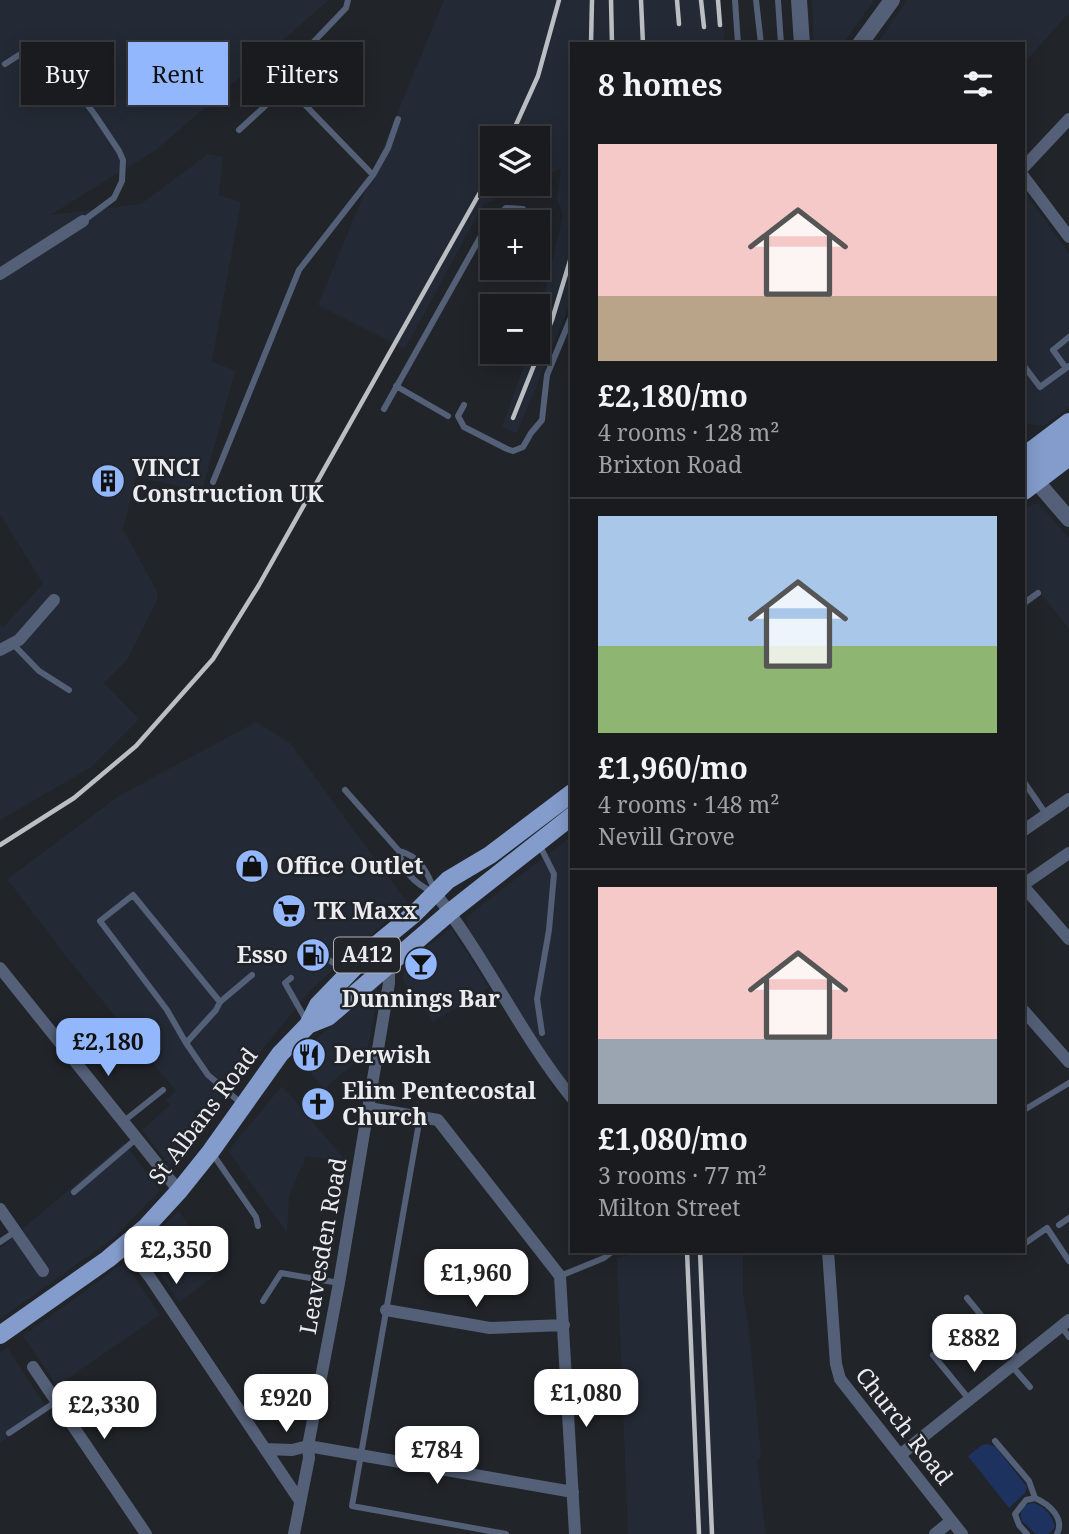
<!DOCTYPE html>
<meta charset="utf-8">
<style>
body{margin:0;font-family:"Noto Serif",serif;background:#222428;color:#f1f3f6;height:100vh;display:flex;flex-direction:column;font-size:26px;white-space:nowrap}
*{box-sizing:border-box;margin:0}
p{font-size:23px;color:#9fa1a4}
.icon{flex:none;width:38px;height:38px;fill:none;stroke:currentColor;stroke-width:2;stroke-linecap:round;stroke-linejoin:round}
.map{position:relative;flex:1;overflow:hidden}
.side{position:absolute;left:570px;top:42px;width:455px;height:1211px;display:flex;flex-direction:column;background:#191b1f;border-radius:0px;box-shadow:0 4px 18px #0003,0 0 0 2px #37393d}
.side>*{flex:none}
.banner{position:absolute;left:21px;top:42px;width:444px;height:63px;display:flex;gap:14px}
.tools{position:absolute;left:480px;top:126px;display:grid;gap:14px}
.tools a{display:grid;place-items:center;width:70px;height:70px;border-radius:0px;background:#191b1f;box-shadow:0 4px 18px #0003,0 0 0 2px #37393d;font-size:35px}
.price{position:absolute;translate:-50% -60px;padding:0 16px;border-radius:14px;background:#fff;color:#222;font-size:23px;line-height:46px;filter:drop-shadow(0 2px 4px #0008)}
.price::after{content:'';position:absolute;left:50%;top:42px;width:21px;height:16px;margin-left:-10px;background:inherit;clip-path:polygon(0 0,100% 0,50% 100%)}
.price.current{background:#93b7fd;color:#111}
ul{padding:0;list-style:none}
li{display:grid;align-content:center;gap:14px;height:371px;padding:0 28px}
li+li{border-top:2px solid #37393d}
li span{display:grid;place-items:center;height:217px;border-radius:0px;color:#555}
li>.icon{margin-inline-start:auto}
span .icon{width:126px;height:126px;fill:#fffc;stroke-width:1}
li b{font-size:30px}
h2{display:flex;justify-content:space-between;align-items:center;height:84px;padding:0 28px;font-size:30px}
.tag{padding:0 24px;border-radius:0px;background:#191b1f;box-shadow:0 4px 18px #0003,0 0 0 2px #37393d;font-size:24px;line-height:63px}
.tag.current{background:#93b7fd;color:#111}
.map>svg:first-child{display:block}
.built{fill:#242a35}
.grass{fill:#1d325f}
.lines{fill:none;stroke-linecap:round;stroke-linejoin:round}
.service{stroke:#546077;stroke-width:6}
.minor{stroke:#546077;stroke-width:12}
.tertiary{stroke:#546077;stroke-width:16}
.primary{stroke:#849ccb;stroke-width:18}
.rail{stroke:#bbbec2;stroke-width:4.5}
.labels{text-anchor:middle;stroke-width:5;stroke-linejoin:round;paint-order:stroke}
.shield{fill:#212429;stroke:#aeb0b4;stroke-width:2}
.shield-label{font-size:21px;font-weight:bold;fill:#eaecf0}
.poi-label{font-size:23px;font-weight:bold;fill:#eaecf0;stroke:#212429;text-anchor:start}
.street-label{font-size:23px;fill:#eaecf0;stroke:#212429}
</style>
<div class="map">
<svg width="1069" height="1534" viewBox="0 0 1069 1534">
<rect width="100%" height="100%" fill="#212429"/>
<path class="built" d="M0,0H329L156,150L50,215L141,204L208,154L223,157L219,195L241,202L212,361L235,371L202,491L136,477L123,529L157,591V601L127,660L104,683L139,719L90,768L0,820V623L3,627L43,584L0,514Z
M444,0H721L725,44H572V299L517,433L502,427L529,352H537V326L563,215L557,199L561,168L537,180V138H492V184H529L483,205L405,349L318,305Z
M812,0H874L843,44H814Z
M907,0H1069V13L1024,63V44H877Z
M1024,191L1069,254V407L1044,426L1024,423Z
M1032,504H1039L1069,538V629L1042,595L1024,609V510Z
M256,722L290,743L407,902L310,991L217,1105L193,1111L205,1126L170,1166L142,1130L170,1105L166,1100L176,1091L65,955L7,879L119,796Z
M572,836V1090L551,1066L468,930L467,916Z
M451,928L489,988L433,1022L403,981L404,964Z
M376,984L378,993L366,1060L363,1056L324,1089L297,1057Z
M282,1086L347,1162L306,1156L289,1196L287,1233L228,1151Z
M124,1143L160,1190L115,1237L0,1319V1248Z
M179,1211L220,1272L179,1302L141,1246Z
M643,1251H743V1292L749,1331L761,1456L757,1461L766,1534H628L617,1258Z
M125,1262L160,1315L57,1386L23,1336Z
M7,1347L48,1410L0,1443V1352Z"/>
<path class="grass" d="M987,1444L996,1447L1027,1487L1025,1493L1009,1508L968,1456L982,1445Z
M1034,1503C1045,1507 1052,1515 1055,1527L1049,1534H1036L1022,1521C1019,1511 1023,1503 1034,1503Z"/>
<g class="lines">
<path class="service" d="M348,0L346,8L279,78L373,175
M735,0L738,44
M756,0L761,44
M778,0L781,44
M5,64L33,46L45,47L95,115L119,151L123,160L122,181L114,198L83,221
M239,130L287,86
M1024,366L1040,387L1069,366
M1066,368L1053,350L1069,337
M396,386L448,416
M464,405L458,416L464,427L507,449L513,451L523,447L531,433L542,420L547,375L572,315
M384,409L486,227L506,208L523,209
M213,482L299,270L373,175L388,148L398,119
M1024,603L1038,593
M12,643L39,671L69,690
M1024,782L1046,814
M345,790L399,851C402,871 415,884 433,892
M539,844L554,874L549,930L537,999L542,1033
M399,851C420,856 428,873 435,892
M326,958L347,972
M291,978L285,983L306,1020
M186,1043L167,1010L100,921L133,895L220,1002
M242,1104L208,1075L186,1043L216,1010L220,1002L252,975
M1024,1110L1069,1083
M420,1117L352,1506L506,1534
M124,1121L163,1090
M212,1153L256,1217L258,1226
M74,1192L136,1139
M1059,1225L1069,1218
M0,1242L16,1231
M1024,1244L1047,1228L1069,1261
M560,1276L604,1258L613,1251
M967,1298L1018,1360
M263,1301L281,1273L339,1283
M1061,1326L1069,1337
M933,1355L969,1399
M1011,1365L1030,1387
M9,1433L57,1401
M995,1441L1029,1481L1035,1498
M1027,1534L1019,1525L1015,1514L1026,1500L1035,1498C1049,1504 1065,1518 1057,1534"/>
<path class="minor" d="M1024,167L1069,119
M1024,177L1069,237
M0,274L83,221
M0,650L19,640L54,600
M1024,830L1069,799
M1024,884L1069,853
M1024,887L1069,939
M435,893C486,958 520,1034 572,1098
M0,968L179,1191
M1024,1011L1069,1062
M369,1108L438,1120L560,1276L575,1534
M0,1209L43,1271
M125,1245L149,1276L300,1501
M828,1251L836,1364L840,1379L962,1534
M386,1310L490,1328L564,1325
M33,1367L146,1534
M265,1449L292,1450L308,1446L573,1492
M900,1455L1069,1320
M294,1534L309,1458L308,1446L339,1283L389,983V972L385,966
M935,1534L951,1521"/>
<path class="tertiary" d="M799,0L802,44
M860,44L892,0
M1032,472L1037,482L1069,519"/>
<path class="primary" d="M1024,456L1069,422
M1024,475L1069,442
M1024,491L1069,457
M308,1025L328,1017L450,912L572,816
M0,1335L108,1259L145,1228L179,1191L211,1151L280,1054L308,1025L318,1005L375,946L414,914L448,880L490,855L572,793"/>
<path class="rail" d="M611,0L612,44
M641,0L643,44
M677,0L679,24
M701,0L704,27
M718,0L720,25
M591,44L592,0
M510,138L538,76L559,0
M513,418L552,320L572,254
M0,845L74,798L136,746L213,659L259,585L492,171
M687,1251L699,1534
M700,1251L712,1534"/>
</g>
<defs>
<g id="building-disc" transform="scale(1.75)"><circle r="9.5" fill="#93b7fd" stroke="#212429"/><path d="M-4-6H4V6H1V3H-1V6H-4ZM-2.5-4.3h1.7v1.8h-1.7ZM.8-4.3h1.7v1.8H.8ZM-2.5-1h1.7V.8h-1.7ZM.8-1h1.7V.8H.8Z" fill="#111"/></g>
<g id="shop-disc" transform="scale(1.75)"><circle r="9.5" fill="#93b7fd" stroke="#212429"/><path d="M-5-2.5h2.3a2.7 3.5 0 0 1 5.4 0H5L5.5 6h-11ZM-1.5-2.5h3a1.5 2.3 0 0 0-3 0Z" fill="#111"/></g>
<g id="supermarket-disc" transform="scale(1.75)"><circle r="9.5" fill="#93b7fd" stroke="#212429"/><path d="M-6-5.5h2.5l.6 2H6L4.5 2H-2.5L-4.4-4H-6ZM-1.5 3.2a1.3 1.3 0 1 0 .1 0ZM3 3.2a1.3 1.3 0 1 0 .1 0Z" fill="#111"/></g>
<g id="fuel-disc" transform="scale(1.75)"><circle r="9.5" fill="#93b7fd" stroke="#212429"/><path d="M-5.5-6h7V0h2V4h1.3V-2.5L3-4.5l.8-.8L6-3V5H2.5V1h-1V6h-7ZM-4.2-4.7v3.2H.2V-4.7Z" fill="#111"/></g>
<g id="bar-disc" transform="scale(1.75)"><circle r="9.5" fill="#93b7fd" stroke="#212429"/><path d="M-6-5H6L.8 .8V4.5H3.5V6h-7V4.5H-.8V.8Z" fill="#111"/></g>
<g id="restaurant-disc" transform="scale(1.75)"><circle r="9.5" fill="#93b7fd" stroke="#212429"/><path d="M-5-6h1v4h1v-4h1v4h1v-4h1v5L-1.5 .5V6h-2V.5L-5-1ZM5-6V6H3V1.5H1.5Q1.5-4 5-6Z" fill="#111"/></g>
<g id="church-disc" transform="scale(1.75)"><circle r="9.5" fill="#93b7fd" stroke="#212429"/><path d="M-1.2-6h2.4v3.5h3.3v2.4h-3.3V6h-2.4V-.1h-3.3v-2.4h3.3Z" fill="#111"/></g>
</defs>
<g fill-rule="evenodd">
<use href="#building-disc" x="108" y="481"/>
<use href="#shop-disc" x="252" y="866"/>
<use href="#supermarket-disc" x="289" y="911"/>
<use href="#fuel-disc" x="313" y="955"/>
<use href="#bar-disc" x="421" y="964"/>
<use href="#restaurant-disc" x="309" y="1055"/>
<use href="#church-disc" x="318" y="1104"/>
</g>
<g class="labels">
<rect class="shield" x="334" y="937.5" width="66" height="35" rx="5"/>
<g class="shield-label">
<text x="367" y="962">A412</text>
</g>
<g class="poi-label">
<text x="132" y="476">VINCI<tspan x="132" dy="26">Construction UK</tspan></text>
<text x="276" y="874">Office Outlet</text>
<text x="314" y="919">TK Maxx</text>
<text x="288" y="963" text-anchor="end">Esso</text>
<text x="421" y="1007" text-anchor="middle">Dunnings Bar</text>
<text x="334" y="1063">Derwish</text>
<text x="342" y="1099">Elim Pentecostal<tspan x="342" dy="26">Church</tspan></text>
</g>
<g class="street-label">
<text transform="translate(203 1116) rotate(-53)" y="8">St Albans Road</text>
<text transform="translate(323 1246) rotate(-80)" y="8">Leavesden Road</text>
<text transform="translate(904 1426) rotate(52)" y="8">Church Road</text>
</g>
</g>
</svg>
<div class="tools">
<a><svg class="icon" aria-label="layers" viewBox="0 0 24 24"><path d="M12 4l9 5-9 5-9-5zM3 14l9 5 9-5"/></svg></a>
<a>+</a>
<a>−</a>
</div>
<b class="price current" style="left:108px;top:1078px">£2,180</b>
<b class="price" style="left:176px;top:1286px">£2,350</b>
<b class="price" style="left:476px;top:1309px">£1,960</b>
<b class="price" style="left:974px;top:1374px">£882</b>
<b class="price" style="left:586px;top:1429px">£1,080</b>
<b class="price" style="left:286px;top:1434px">£920</b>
<b class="price" style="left:104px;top:1441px">£2,330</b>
<b class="price" style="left:437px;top:1486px">£784</b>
<div class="banner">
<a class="tag">Buy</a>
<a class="tag current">Rent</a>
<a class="tag">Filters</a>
</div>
<section class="side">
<h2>8 homes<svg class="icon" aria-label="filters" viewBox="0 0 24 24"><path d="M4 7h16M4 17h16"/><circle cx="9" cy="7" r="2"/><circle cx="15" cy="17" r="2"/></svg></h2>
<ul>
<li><span style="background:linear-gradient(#f6c9c9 70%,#b9a48a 0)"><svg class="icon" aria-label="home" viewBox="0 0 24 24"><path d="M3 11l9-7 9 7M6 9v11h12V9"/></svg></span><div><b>£2,180/mo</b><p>4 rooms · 128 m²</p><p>Brixton Road</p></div></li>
<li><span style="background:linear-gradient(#a9c7e8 60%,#8fb573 0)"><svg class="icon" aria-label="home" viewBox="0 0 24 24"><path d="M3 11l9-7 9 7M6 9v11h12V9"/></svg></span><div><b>£1,960/mo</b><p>4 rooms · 148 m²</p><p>Nevill Grove</p></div></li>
<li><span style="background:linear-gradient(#f6c9c9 70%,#9aa5b1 0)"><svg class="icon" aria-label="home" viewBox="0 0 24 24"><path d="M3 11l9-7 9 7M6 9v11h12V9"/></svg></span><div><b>£1,080/mo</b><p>3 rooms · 77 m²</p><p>Milton Street</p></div></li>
</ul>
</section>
</div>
